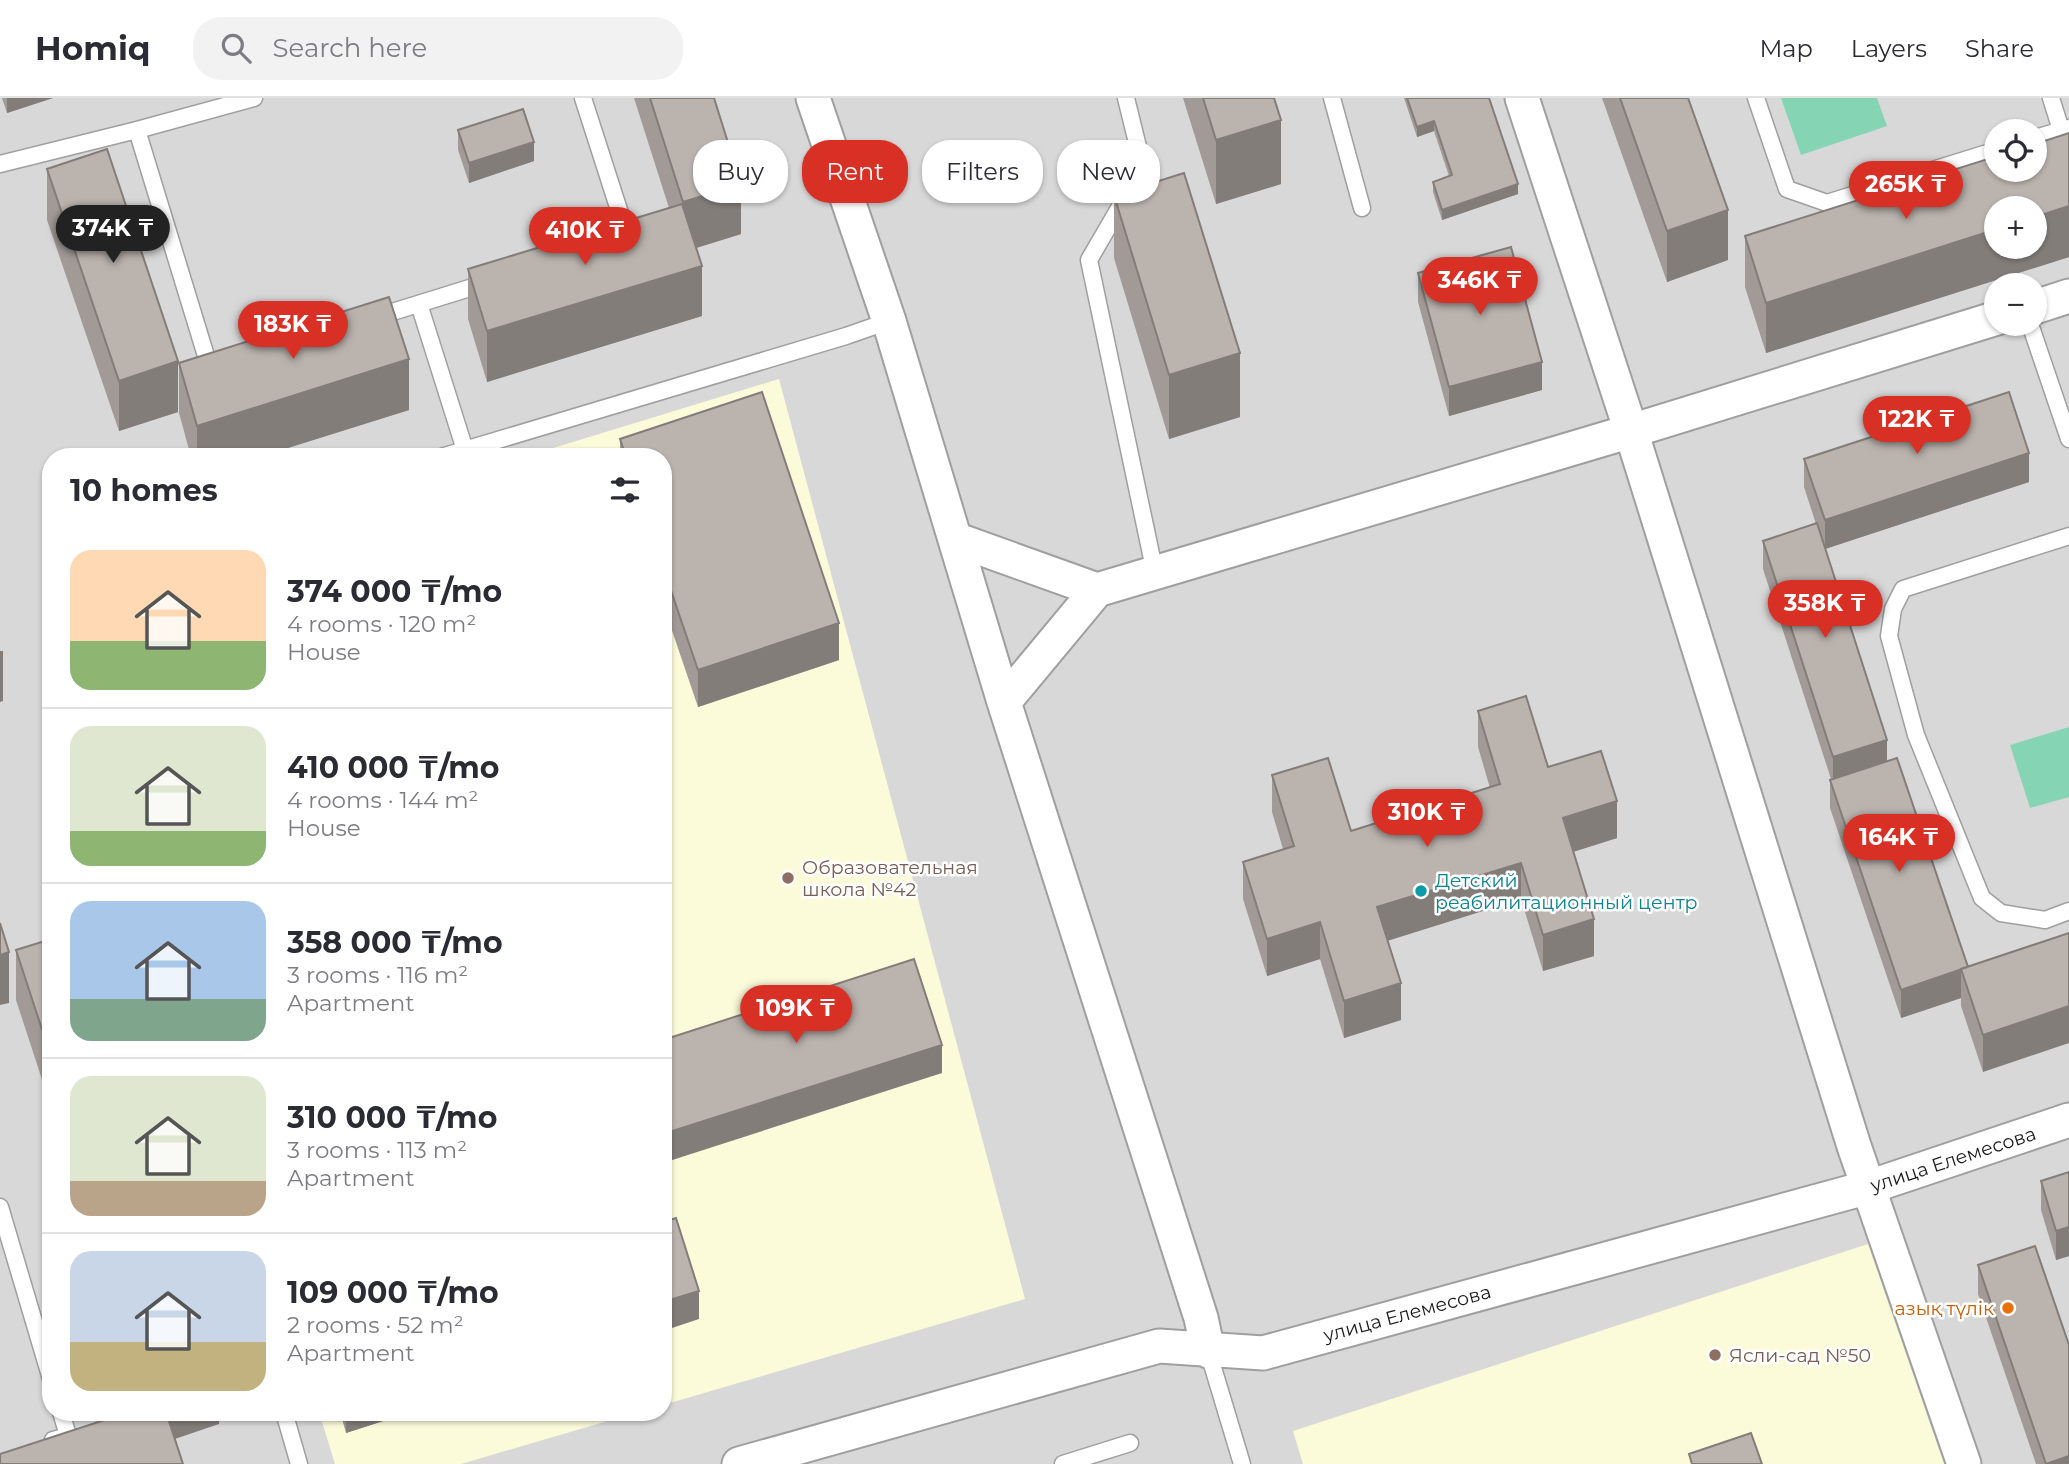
<!DOCTYPE html>
<meta charset="utf-8">
<style>
body{margin:0;font-family:Montserrat,sans-serif;background:#f2f2f3;color:#2b2b33;height:100vh;display:flex;flex-direction:column;font-size:26px;white-space:nowrap}
*{box-sizing:border-box;margin:0}
p{font-size:23px;color:#7c7c81}
.icon{flex:none;width:38px;height:38px;fill:none;stroke:currentColor;stroke-width:2;stroke-linecap:round;stroke-linejoin:round}
.map{position:relative;flex:1;overflow:hidden}
.panel{position:absolute;left:42px;top:350px;width:630px;height:973px;display:flex;flex-direction:column;background:#fff;border-radius:28px;box-shadow:0 2px 5px #0004}
.panel>*{flex:none}
.banner{position:absolute;left:693px;top:42px;width:665px;height:63px;display:flex;gap:14px}
.tools{position:absolute;left:1984px;top:21px;display:grid;gap:14px}
.tools a{display:grid;place-items:center;width:63px;height:63px;border-radius:50%;background:#fff;box-shadow:0 2px 5px #0004;font-size:35px}
.price{position:absolute;translate:-50% -60px;padding:0 16px;border-radius:24px;background:#d93025;color:#fff;font-size:23px;line-height:46px;filter:drop-shadow(0 2px 4px #0008)}
.price::after{content:'';position:absolute;left:50%;top:42px;width:21px;height:16px;margin-left:-10px;background:inherit;clip-path:polygon(0 0,100% 0,50% 100%)}
.price.active{background:#222;color:#fff}
ul{padding:0;list-style:none}
li{display:flex;align-items:center;gap:21px;height:175px;padding:0 28px}
li+li{border-top:2px solid #e1e1e2}
li span{display:grid;place-items:center;flex:none;width:196px;height:140px;border-radius:21px;color:#555}
li>.icon{margin-inline-start:auto}
span .icon{width:84px;height:84px;fill:#fffc;stroke-width:1}
li b{font-size:30px}
h2{display:flex;justify-content:space-between;align-items:center;height:84px;padding:0 28px;font-size:30px}
.pill{padding:0 24px;border-radius:28px;background:#fff;box-shadow:0 2px 5px #0004;font-size:24px;line-height:63px}
.pill.active{background:#d93025;color:#fff}
header{display:flex;align-items:center;gap:42px;box-sizing:border-box;height:98px;padding:0 35px;background:#fff;border-bottom:2px solid #e1e1e2}
header strong{font-size:33px}
nav{display:flex;gap:38px;margin-inline-start:auto;font-size:24px}
.search{width:490px;height:63px;background:#f2f2f3;display:flex;align-items:center;gap:18px;box-sizing:border-box;padding:0 24px;border-radius:28px;color:#7c7c81;font-size:26px}
.map>svg:first-child{display:block}
.residential{fill:#d9d8d8;fill-rule:evenodd}
.education{fill:#fbfbda}
.pitch{fill:#85d5b4}
.lines{fill:none;stroke-linecap:round;stroke-linejoin:round}
.service-casing{stroke:#9f9f9f;stroke-width:19}
.minor-casing{stroke:#9f9f9f;stroke-width:37}
.service{stroke:#fff;stroke-width:16}
.minor{stroke:#fff;stroke-width:33}
.wall{fill:#a19a96}
.shaded-wall{fill:#837d7a}
.building{fill:#bbb3ae;stroke:#837d7a;stroke-width:2}
.education-dot{fill:#8d6e63;stroke:#fff;stroke-width:2.5}
.culture-dot{fill:#0f9aa8;stroke:#fff;stroke-width:2.5}
.food-dot{fill:#e8710a;stroke:#fff;stroke-width:2.5}
.labels{text-anchor:middle;stroke-width:5;stroke-linejoin:round;paint-order:stroke}
.education-label{font-size:19px;fill:#785e54;stroke:#fff;text-anchor:start}
.culture-label{font-size:19px;fill:#0d838f;stroke:#fff;text-anchor:start}
.street-label{font-size:19px;fill:#1b1b1b;stroke:#fff}
.food-label{font-size:19px;fill:#c56008;stroke:#fff;text-anchor:end}
</style>
<header>
<strong>Homiq</strong>
<div class="search"><svg class="icon" aria-label="search" viewBox="0 0 24 24"><circle cx="10" cy="10" r="6"/><path d="M15 15l6 6"/></svg>Search here</div>
<nav><a>Map</a><a>Layers</a><a>Share</a></nav>
</header>
<div class="map">
<svg width="2069" height="1366" viewBox="0 0 2069 1366">
<rect width="100%" height="100%" fill="#ebe8e1"/>
<path class="residential" d="M0,0H2069V1366H0ZM1997,33H2035V72H1997ZM1997,110H2035V149H1997ZM1997,187H2035V226H1997ZM51,359H663V1314H51Z"/>
<path class="education" d="M779,281L1025,1201L663,1307V359H524Z
M1868,1146L1944,1366H1303L1293,1333Z
M319,1314H638L461,1366H335Z"/>
<path class="pitch" d="M1781,0H1877L1887,28L1801,57Z
M2069,629V699L2030,710L2010,647Z"/>
<g class="lines">
<g class="service-casing">
<path id="service" d="M583,0L628,140L623,142
M1126,0L1143,69L1089,162L1155,475
M1332,0L1362,110
M1756,0L1787,91L1827,105L1997,52
M2051,0L2061,32
M2035,40L2069,30
M0,66L137,32
M419,206L465,352
M373,220L489,184
M2030,226L2069,341
M215,269L210,271L137,32L254,0
M441,359L846,238L889,223
M2069,438L1903,491L1893,511L1889,538L1916,637L1982,800L2001,815L2045,822L2069,813
M0,1109L51,1281
M1208,1253L1242,1366
M284,1314L299,1366
M53,1342L68,1338L61,1314
M1063,1366L1130,1345"/>
</g>
<g class="minor-casing">
<path id="minor" d="M813,0L889,223L1004,604L1201,1220L1208,1253
M1522,0L1631,333L1854,1048L1964,1366
M2035,209L2069,198
M955,441L1097,492
M1004,604L1097,492L1631,333L1997,220
M739,1366L1159,1248L1263,1255L1869,1089L2069,1022"/>
</g>
<use href="#service" class="service"/>
<use href="#minor" class="minor"/>
</g>
<path class="wall" d="M2,0H53L7,15Z
M634,0H714L741,136L696,150L702,218L487,284L468,221V171L669,110Z
M1183,0H1274L1281,86L1216,106Z
M1404,0H1489L1518,96L1442,122L1433,94V84L1449,78L1434,33L1417,39Z
M1602,0H1688L1728,162L1667,184Z
M458,32L534,63L469,85L458,52Z
M2069,35V159L1766,255L1745,189V138Z
M47,71L178,314L119,333L47,122Z
M1114,97L1240,319L1169,341L1114,160Z
M1418,175L1542,292L1449,318L1418,204Z
M179,265L409,312L259,359H191L179,315Z
M762,294L839,525V562L698,609L663,506V359H620V341Z
M1804,361L2029,384L1825,451L1887,663L1968,869L2069,835L1983,974L1961,908V900L1901,920L1830,710V682L1831,681L1763,471V443L1816,426L1804,389Z
M1478,613L1548,669L1617,740L1573,754L1594,858L1543,873L1521,801L1387,843L1401,922L1344,940L1320,861L1267,878L1243,801V764L1283,751L1272,714V677L1351,733L1490,690L1478,649Z
M51,841V1009L16,902V852Z
M2069,1074V1158L2056,1162L2041,1112V1083Z
M1978,1167L2069,1366H2036L1978,1196Z
M340,1314H411L346,1335Z"/>
<path class="shaded-wall" d="M7,0H53L7,15Z
M1281,22V86L1216,106V42Z
M1434,23V33L1417,39V29Z
M534,44V63L469,85V65Z
M741,86V136L683,154V104Z
M1518,86V96L1442,122V112Z
M2069,108V159L1766,255V205L1997,131V149H2035V119Z
M1728,112V162L1667,184V133Z
M702,168V218L487,284V233Z
M1240,255V319L1169,341V277Z
M409,261V312L259,359H197V328Z
M178,263V314L119,333V283Z
M1542,264V292L1449,318V289Z
M2029,355V384L1825,451V422Z
M839,525V562L698,609V572Z
M0,553H3V603L0,604Z
M1887,642V671L1833,688V659Z
M1617,703V740L1563,757V720Z
M1521,765V801L1377,846V809Z
M1594,821V858L1543,873V837Z
M1320,824V861L1267,878V841Z
M9,854V905L0,907V857Z
M1961,871V900L1901,920V892Z
M1401,885V922L1344,940V903Z
M2069,908V945L1983,974V937Z
M942,947V975L663,1065V1036Z
M2069,1129V1158L2056,1162V1133Z
M699,1193V1221L663,1233V1204Z
M157,1314H219V1326L157,1347Z
M346,1314H411L346,1335Z
M2069,1358V1366H2046Z"/>
<path class="building" d="M650,0H714L741,86L683,104Z
M1203,0H1274L1281,22L1216,42Z
M1407,0H1489L1518,86L1442,112L1433,84L1452,77L1434,23L1417,29Z
M1620,0H1688L1728,112L1667,133Z
M523,11L534,44L469,65L458,32Z
M2069,35V108L2035,119V110H1997V131L1766,205L1745,138L1997,58V72H2035V46Z
M107,51L178,263L119,283L47,71Z
M1184,75L1240,255L1169,277L1114,97Z
M682,106L702,168L487,233L468,171Z
M1511,149L1542,264L1449,289L1418,175Z
M389,199L409,261L197,328L179,265Z
M762,294L839,525L698,572L663,469V359H626L620,341Z
M2009,294L2029,355L1825,422L1804,361Z
M1817,425L1887,642L1833,659L1763,443Z
M1526,598L1548,669L1601,653L1617,703L1563,720L1594,821L1543,837L1521,765L1377,809L1401,885L1344,903L1320,824L1267,841L1243,764L1294,748L1272,677L1328,660L1351,733L1500,686L1478,613Z
M1897,660L1968,869L1901,892L1830,682Z
M0,825L9,854L0,857Z
M2069,835V908L1983,937L1961,871Z
M51,841V959L16,852Z
M914,861L942,947L663,1036V942Z
M2069,1074V1129L2056,1133L2041,1083Z
M676,1120L699,1193L663,1204V1124Z
M2035,1148L2069,1247V1358L2046,1366L1978,1167Z
M129,1314H166L183,1366H0V1356Z
M1751,1335L1762,1366H1692L1689,1356Z"/>
<g class="education-dot">
<circle cx="788" cy="780" r="7"/>
<circle cx="1715" cy="1257" r="7"/>
</g>
<circle class="culture-dot" cx="1421" cy="793" r="7"/>
<circle class="food-dot" cx="2008" cy="1210" r="7"/>
<g class="labels">
<g class="education-label">
<text x="802" y="776">Образовательная<tspan x="802" dy="22">школа №42</tspan></text>
<text x="1729" y="1264">Ясли-сад №50</text>
</g>
<g class="culture-label">
<text x="1435" y="789">Детский<tspan x="1435" dy="22">реабилитационный центр</tspan></text>
</g>
<g class="street-label">
<text transform="translate(1953 1061) rotate(-18)" y="7">улица Елемесова</text>
<text transform="translate(1407 1215) rotate(-15)" y="7">улица Елемесова</text>
</g>
<g class="food-label">
<text x="1994" y="1217">азық түлік</text>
</g>
</g>
</svg>
<div class="tools">
<a><svg class="icon" aria-label="locate" viewBox="0 0 24 24"><circle cx="12" cy="12" r="6"/><path d="M12 2v4M12 18v4M2 12h4M18 12h4"/></svg></a>
<a>+</a>
<a>−</a>
</div>
<b class="price" style="left:1906px;top:123px">265K ₸</b>
<b class="price active" style="left:113px;top:167px">374K ₸</b>
<b class="price" style="left:585px;top:169px">410K ₸</b>
<b class="price" style="left:1480px;top:219px">346K ₸</b>
<b class="price" style="left:293px;top:263px">183K ₸</b>
<b class="price" style="left:1917px;top:358px">122K ₸</b>
<b class="price" style="left:1825px;top:542px">358K ₸</b>
<b class="price" style="left:1427px;top:751px">310K ₸</b>
<b class="price" style="left:1899px;top:776px">164K ₸</b>
<b class="price" style="left:796px;top:947px">109K ₸</b>
<div class="banner">
<a class="pill">Buy</a>
<a class="pill active">Rent</a>
<a class="pill">Filters</a>
<a class="pill">New</a>
</div>
<section class="panel">
<h2>10 homes<svg class="icon" aria-label="filters" viewBox="0 0 24 24"><path d="M4 7h16M4 17h16"/><circle cx="9" cy="7" r="2"/><circle cx="15" cy="17" r="2"/></svg></h2>
<ul>
<li><span style="background:linear-gradient(#ffd9b3 65%,#8fb573 0)"><svg class="icon" aria-label="home" viewBox="0 0 24 24"><path d="M3 11l9-7 9 7M6 9v11h12V9"/></svg></span><div><b>374 000 ₸/mo</b><p>4 rooms · 120 m²</p><p>House</p></div></li>
<li><span style="background:linear-gradient(#dfe7d0 75%,#8fb573 0)"><svg class="icon" aria-label="home" viewBox="0 0 24 24"><path d="M3 11l9-7 9 7M6 9v11h12V9"/></svg></span><div><b>410 000 ₸/mo</b><p>4 rooms · 144 m²</p><p>House</p></div></li>
<li><span style="background:linear-gradient(#a9c7e8 70%,#7fa58c 0)"><svg class="icon" aria-label="home" viewBox="0 0 24 24"><path d="M3 11l9-7 9 7M6 9v11h12V9"/></svg></span><div><b>358 000 ₸/mo</b><p>3 rooms · 116 m²</p><p>Apartment</p></div></li>
<li><span style="background:linear-gradient(#dfe7d0 75%,#b9a48a 0)"><svg class="icon" aria-label="home" viewBox="0 0 24 24"><path d="M3 11l9-7 9 7M6 9v11h12V9"/></svg></span><div><b>310 000 ₸/mo</b><p>3 rooms · 113 m²</p><p>Apartment</p></div></li>
<li><span style="background:linear-gradient(#c9d6e8 65%,#c2b280 0)"><svg class="icon" aria-label="home" viewBox="0 0 24 24"><path d="M3 11l9-7 9 7M6 9v11h12V9"/></svg></span><div><b>109 000 ₸/mo</b><p>2 rooms · 52 m²</p><p>Apartment</p></div></li>
</ul>
</section>
</div>
